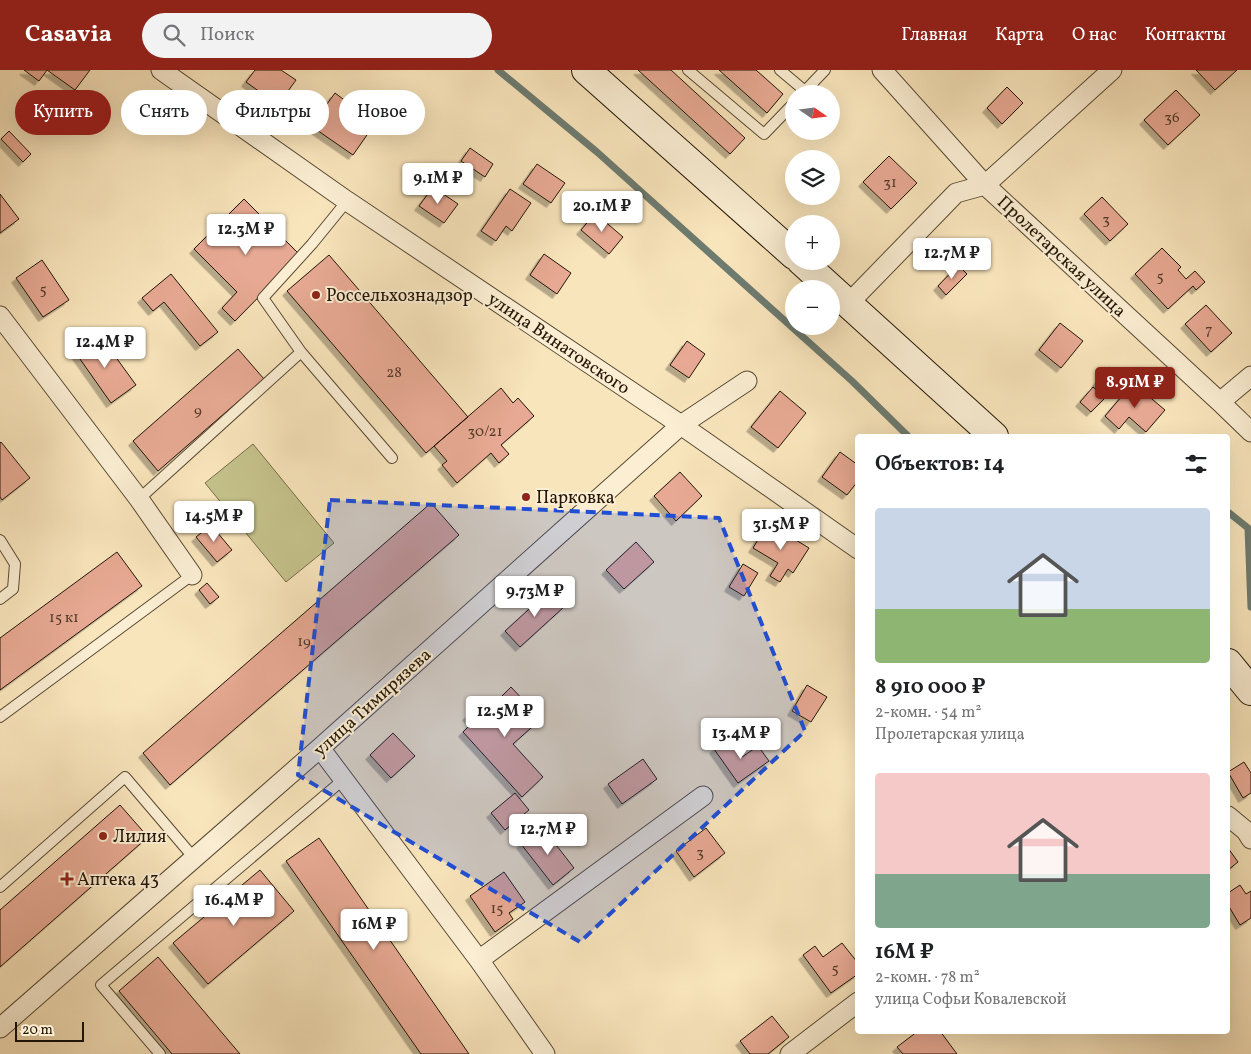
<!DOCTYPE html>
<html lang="ru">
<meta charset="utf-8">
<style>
body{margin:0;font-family:Vollkorn,serif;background:#f2f2f2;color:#202124;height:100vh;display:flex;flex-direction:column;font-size:19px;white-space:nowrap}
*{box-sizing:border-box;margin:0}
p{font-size:16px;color:#757577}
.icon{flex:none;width:28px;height:28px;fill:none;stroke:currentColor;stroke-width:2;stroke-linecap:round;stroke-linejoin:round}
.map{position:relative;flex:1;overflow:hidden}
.details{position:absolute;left:855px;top:364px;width:375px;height:600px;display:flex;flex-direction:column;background:#fff;border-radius:5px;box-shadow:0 5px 20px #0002}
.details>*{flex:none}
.hud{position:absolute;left:15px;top:20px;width:475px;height:45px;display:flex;gap:10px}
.needle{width:32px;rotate:104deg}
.buttons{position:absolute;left:785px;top:15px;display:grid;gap:10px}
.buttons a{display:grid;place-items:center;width:55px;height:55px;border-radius:50%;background:#fff;box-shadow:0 5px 20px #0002;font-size:25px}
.scale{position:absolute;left:15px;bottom:12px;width:69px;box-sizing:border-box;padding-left:5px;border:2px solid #231606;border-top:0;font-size:14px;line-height:18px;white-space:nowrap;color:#231606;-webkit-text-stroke:4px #fbeed3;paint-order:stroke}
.price{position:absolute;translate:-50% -42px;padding:0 11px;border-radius:5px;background:#fff;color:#222;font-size:16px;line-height:32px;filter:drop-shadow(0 1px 2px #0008)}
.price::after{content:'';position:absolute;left:50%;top:30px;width:15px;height:11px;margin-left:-8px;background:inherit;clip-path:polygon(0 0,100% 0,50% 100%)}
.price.selected{background:#8f2418;color:#fff}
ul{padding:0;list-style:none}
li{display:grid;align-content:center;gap:10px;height:265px;padding:0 20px}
li span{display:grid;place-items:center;height:155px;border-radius:5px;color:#555}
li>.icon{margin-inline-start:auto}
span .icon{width:90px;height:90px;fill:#fffc;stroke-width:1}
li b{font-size:21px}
h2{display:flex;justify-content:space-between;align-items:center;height:60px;padding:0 20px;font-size:21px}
.tag{padding:0 18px;border-radius:22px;background:#fff;box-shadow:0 5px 20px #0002;font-size:18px;line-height:45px}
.tag.selected{background:#8f2418;color:#fff}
header{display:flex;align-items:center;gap:30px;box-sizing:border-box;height:70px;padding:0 25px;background:#8f2418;color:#fff}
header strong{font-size:24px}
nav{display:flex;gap:28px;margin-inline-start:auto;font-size:18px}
.search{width:350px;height:45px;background:#f2f2f2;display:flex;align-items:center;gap:12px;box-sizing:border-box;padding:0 18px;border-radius:28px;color:#757577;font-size:19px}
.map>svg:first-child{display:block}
.green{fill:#c5c28b;stroke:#746c48}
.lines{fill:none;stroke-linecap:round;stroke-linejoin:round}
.stream{stroke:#6d7b70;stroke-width:7}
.building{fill:#e7a993;stroke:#231606;filter:url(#shadow)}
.lane-casing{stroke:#584a34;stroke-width:12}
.street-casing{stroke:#584a34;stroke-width:21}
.secondary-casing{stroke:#231606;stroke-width:30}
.lane{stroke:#fbeed3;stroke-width:10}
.street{stroke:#fbeed3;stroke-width:19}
.secondary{stroke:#fbeed3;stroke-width:28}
.marked{fill:#1d4ed8;fill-opacity:0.2;stroke:#1d4ed8;stroke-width:4;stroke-dasharray:10 6;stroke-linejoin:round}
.poi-dot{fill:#8f2418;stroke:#fbeed3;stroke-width:2}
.labels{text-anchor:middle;stroke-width:4;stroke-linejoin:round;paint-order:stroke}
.number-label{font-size:15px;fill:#543b29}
.street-label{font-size:18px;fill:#231606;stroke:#fbeed3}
.poi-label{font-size:18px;fill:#231606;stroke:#fbeed3;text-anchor:start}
</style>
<header>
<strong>Casavia</strong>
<div class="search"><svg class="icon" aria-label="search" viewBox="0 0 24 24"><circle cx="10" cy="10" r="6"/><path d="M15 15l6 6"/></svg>Поиск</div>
<nav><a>Главная</a><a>Карта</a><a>О нас</a><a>Контакты</a></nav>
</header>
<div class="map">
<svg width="1251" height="984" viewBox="0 0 1251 984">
<defs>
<filter id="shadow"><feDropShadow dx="-4.5" dy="4.5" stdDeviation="0" flood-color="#0004"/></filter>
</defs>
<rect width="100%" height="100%" fill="#f9e5bc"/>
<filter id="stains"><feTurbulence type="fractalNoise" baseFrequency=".004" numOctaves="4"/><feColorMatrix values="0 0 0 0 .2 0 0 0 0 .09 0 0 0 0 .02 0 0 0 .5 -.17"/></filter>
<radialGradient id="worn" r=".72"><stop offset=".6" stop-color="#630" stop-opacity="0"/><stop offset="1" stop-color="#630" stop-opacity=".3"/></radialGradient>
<path class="green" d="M253,374L334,473L286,512L205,413Z"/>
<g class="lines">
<path class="stream" d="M498,0L597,82L852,311L908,366
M1228,442L1248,458L1251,537"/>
</g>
<path class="building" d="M24,0H90L75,20L47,0L39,11Z
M255,0H281L296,10L278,35L246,12Z
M638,0H671L745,68L730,84Z
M719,0H756L783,24L767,43Z
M1196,0H1237L1215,20Z
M1007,17L1023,33L1002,54L987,38Z
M1176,20L1200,45L1168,75L1144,50Z
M335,23L355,38L346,50L367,65L353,85L311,56Z
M9,61L31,84L23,92L1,69Z
M470,78L493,94L485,107L461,91Z
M889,86L917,113L891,139L863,112Z
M537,94L565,113L551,133L523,114Z
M433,117L458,134L444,153L419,136Z
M510,119L531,133L512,161L506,156L496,171L481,161Z
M0,124L19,149L0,163Z
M1102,127L1128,154L1110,171L1084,144Z
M244,129L300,185L235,251L222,238L237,222L194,179Z
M595,143L623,167L609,184L581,160Z
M1162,178L1181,197L1178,200L1186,209L1195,201L1205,212L1196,220L1193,216L1168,239L1135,204Z
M544,184L571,203L557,224L530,205Z
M329,185L468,347L426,383L287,221Z
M42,190L69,230L43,247L16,208Z
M958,195L967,204L946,225L938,216Z
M171,204L218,262L200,276L164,232L153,241L142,228Z
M1206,235L1232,263L1211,282L1185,254Z
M1060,253L1083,271L1061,298L1039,280Z
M99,264L136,315L111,333L75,282Z
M687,271L705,284L689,308L670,295Z
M238,279L264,309L158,401L133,371Z
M1109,297L1122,308L1110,324L1096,313Z
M1133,313L1165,340L1146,362L1129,347L1119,359L1105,346Z
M1093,317L1105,328L1091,342L1080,332Z
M501,318L513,333L518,328L534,346L501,375L509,384L499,393L491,383L457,413L442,395L447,391L434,376Z
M780,321L806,343L778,378L751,357Z
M1,372L30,408L2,430L0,427V373Z
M840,382L858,395V411L847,425L822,407Z
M680,402L702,426L676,451L654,426Z
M431,433L459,465L170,715L143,683Z
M768,453L809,478L793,503L788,499L780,512L770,506L778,493L753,478Z
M211,455L232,480L217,492L196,467Z
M636,472L654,492L624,519L606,500Z
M117,482L142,516L0,620V568Z
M743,494L758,503L744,526L729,517Z
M207,513L219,527L210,534L199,520Z
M550,520L565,536L520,577L505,561Z
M807,615L827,627L811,652L792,641Z
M511,617L541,649L513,674L543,707L522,727L463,662L473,652L467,646L487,627L494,634Z
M393,663L415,686L391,708L370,685Z
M729,668L742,687L758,676L769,691L738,713L714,679Z
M643,689L657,709L622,734L608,714Z
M1244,692L1251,703V723L1243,728L1228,702Z
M515,723L529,740L505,760L491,743Z
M120,735L148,767L0,897V840Z
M543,758L574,798L553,815L521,774Z
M706,758L725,783L694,807L676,781Z
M319,768L469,984H421L286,791Z
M1228,778L1238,792L1228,800Z
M260,800L294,841L208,914L173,873Z
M504,802L525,832L509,843L513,849L495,862L470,826Z
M1240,815L1246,824L1251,821V848L1240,855L1228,835V823Z
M842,873L858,893V904L831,923L803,885L815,876L823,887Z
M158,887L240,984H172L119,921Z
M772,946L789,967L768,984H750L740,971Z
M918,961H940L957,984H903L897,977Z"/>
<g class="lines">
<g class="lane-casing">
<path id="lane" d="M688,0L764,64L794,33
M780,0L805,21
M802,24L825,0
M347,131L312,174L263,228L301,282L392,388
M139,429L301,282
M0,470L15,494L13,519L0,529
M0,647L192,505
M0,817L125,707L194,788
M160,984L101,915L344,709"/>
</g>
<g class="street-casing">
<path id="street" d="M161,0L347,131L681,355L858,479
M882,0L985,115L1220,332L1251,362
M849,233L956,123L985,115L1112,0
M0,246L139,429L192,505
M1220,332L1251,306
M320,678L479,890L545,984
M1228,746L1246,761L1251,769
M479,890L703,726
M0,958L320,678L681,355L747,311
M790,984L858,932"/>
</g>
<g class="secondary-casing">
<path id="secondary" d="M586,0L794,185
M801,191L994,366
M1228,593L1251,621"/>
</g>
<use href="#lane" class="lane"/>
<use href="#street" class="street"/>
<use href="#secondary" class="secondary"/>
</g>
<path class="marked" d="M330,430L719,448L805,661L580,872L298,705Z"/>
<g class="poi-dot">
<circle cx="316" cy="225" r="5"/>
<circle cx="526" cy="427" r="5"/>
<circle cx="103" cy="766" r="5"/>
<path d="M64.5 801.5h5v5h5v5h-5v5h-5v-5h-5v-5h5z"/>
</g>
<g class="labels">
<g class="number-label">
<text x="1172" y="52">36</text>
<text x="890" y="117">31</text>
<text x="1106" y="154">3</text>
<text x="1160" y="211">5</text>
<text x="43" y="224">5</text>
<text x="1209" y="264">7</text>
<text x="394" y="307">28</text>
<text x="198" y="345">9</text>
<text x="485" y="366">30/21</text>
<text x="64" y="552">15 к1</text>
<text x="304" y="576">19</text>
<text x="700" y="787">3</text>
<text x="497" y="843">15</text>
<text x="835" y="903">5</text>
</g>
<g class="street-label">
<text transform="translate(1062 186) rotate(43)" y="6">Пролетарская улица</text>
<text transform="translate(559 273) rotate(34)" y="6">улица Винатовского</text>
<text transform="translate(372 632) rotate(-42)" y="6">улица Тимирязева</text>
</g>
<g class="poi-label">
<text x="326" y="231">Россельхознадзор</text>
<text x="536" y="433">Парковка</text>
<text x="113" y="772">Лилия</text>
<text x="77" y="815">Аптека 43</text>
</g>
</g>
<rect width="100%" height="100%" filter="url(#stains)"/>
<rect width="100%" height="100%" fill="url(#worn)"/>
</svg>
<div class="buttons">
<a><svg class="needle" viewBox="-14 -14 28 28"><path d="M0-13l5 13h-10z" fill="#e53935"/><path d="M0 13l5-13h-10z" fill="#757577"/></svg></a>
<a><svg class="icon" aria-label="layers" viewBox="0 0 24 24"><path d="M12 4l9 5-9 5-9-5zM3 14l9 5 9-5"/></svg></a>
<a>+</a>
<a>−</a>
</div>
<div class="scale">20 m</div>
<b class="price" style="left:438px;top:135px">9.1M ₽</b>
<b class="price" style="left:602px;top:163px">20.1M ₽</b>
<b class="price" style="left:246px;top:186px">12.3M ₽</b>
<b class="price" style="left:952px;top:210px">12.7M ₽</b>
<b class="price" style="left:105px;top:299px">12.4M ₽</b>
<b class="price selected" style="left:1135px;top:339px">8.91M ₽</b>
<b class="price" style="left:214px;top:473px">14.5M ₽</b>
<b class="price" style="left:781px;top:481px">31.5M ₽</b>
<b class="price" style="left:535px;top:548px">9.73M ₽</b>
<b class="price" style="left:505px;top:668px">12.5M ₽</b>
<b class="price" style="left:741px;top:690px">13.4M ₽</b>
<b class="price" style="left:548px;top:786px">12.7M ₽</b>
<b class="price" style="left:234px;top:857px">16.4M ₽</b>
<b class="price" style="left:374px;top:881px">16M ₽</b>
<div class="hud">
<a class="tag selected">Купить</a>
<a class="tag">Снять</a>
<a class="tag">Фильтры</a>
<a class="tag">Новое</a>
</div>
<section class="details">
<h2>Объектов: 14<svg class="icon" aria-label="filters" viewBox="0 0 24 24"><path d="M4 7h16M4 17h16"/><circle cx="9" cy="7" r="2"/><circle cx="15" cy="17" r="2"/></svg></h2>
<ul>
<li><span style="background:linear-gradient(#c9d6e8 65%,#8fb573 0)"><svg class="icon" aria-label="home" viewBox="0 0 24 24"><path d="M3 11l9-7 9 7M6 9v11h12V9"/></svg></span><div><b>8 910 000 ₽</b><p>2-комн. · 54 m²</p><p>Пролетарская улица</p></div></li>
<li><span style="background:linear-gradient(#f6c9c9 65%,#7fa58c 0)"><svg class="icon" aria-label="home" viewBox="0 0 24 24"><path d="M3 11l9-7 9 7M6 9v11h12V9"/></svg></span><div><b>16M ₽</b><p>2-комн. · 78 m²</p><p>улица Софьи Ковалевской</p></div></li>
</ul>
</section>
</div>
